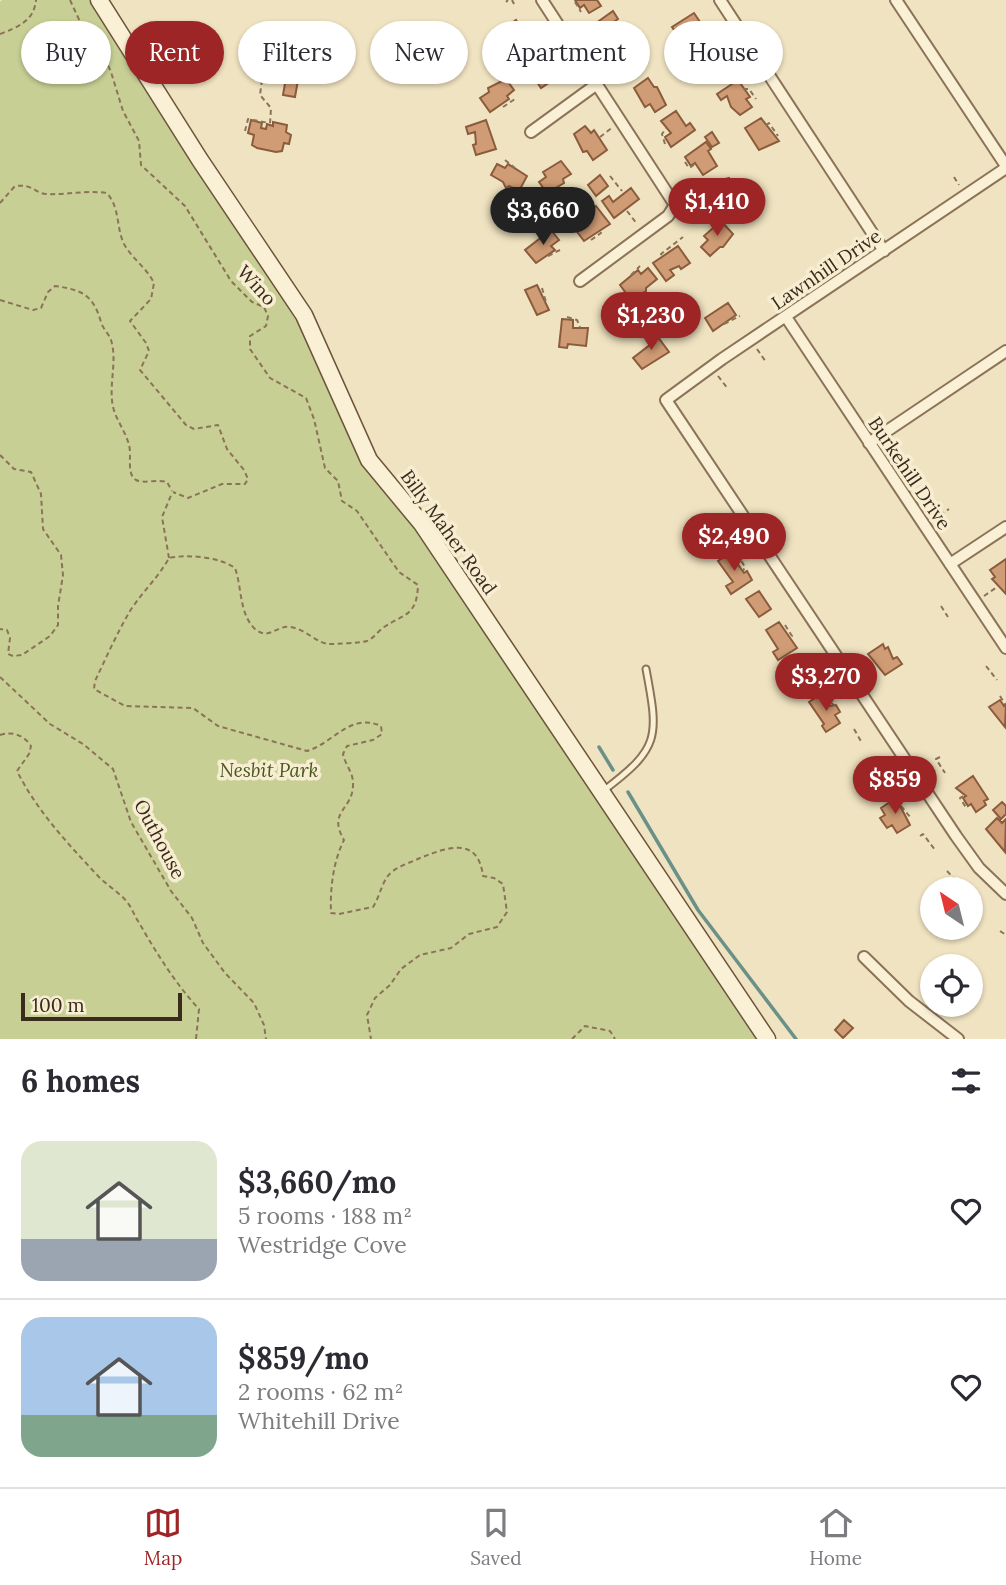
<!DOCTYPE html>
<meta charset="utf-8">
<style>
body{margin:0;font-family:Lora,serif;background:#f2f2f3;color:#2b2b33;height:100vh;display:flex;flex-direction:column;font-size:26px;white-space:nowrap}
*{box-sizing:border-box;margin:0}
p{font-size:23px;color:#7c7c81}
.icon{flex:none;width:38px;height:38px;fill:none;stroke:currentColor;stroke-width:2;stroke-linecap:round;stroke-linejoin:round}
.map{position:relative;height:1039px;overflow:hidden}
.sheet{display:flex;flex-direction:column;background:#fff;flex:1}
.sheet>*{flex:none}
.hud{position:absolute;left:21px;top:21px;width:964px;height:63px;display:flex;gap:14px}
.needle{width:46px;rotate:325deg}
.controls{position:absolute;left:920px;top:877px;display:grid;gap:14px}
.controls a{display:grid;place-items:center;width:63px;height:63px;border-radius:50%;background:#fff;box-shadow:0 2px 5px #0004;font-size:35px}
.scale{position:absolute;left:21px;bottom:18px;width:161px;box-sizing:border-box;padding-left:7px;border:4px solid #3a2b1d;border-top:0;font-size:19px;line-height:24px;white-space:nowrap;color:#3a2b1d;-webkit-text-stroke:5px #f7edd1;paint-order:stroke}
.price{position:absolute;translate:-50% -60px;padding:0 16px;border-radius:24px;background:#9d2525;color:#fff;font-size:23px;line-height:46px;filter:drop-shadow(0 2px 4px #0008)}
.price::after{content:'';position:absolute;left:50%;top:42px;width:21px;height:16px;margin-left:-10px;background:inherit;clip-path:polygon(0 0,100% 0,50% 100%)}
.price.selected{background:#222;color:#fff}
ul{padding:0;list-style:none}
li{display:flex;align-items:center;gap:21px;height:175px;padding:0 21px}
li+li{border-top:2px solid #e1e1e2}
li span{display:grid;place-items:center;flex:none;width:196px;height:140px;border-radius:21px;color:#555}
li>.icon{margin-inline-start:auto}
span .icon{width:84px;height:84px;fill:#fffc;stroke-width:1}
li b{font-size:30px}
h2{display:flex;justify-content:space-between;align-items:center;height:84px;padding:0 21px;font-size:30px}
.chip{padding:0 24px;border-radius:32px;background:#fff;box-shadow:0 2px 5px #0004;font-size:24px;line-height:63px}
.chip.selected{background:#9d2525;color:#fff}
.tabs{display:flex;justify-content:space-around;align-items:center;height:98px;border-top:2px solid #e1e1e2;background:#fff;font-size:19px;color:#7c7c81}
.tabs a{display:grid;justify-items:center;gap:4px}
.tabs .selected{color:#9d2525}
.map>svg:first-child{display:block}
.green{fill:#c7cf95}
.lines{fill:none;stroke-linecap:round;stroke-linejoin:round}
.stream{stroke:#6a9188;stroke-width:3.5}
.building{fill:#d09c75;stroke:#8b5c3c;stroke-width:2}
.lane-casing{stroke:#8b7358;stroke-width:9}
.street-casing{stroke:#8b7358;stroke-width:14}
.secondary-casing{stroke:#6c543b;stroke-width:19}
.path{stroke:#8b7358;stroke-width:2;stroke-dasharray:5 3.5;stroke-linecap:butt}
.lane{stroke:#faf0d5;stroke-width:5}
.street{stroke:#faf0d5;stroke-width:10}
.secondary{stroke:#faf0d5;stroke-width:16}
.labels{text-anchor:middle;stroke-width:7;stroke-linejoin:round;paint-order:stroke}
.street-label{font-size:19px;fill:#3a2b1d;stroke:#f7edd1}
.park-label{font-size:19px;font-style:italic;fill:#495722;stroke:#f7edd1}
</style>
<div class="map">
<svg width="1006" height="1039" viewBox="0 0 1006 1039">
<rect width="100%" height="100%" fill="#f0e3c1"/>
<path class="green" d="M2,0H101L310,328L364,451L532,674L767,1039H0V2Z"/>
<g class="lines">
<path class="stream" d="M599,747L613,770
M628,792L698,910L796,1039"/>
</g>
<path class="building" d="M575,0H597L601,6L589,13L584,5L580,8Z
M613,11L618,19L615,21L624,35L610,44L602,32L598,35L592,26Z
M694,13L712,40L690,54L672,27Z
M516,20L524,33L528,29L535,39L514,53L509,46L512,44L502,30Z
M626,48L639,70L627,78L614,56Z
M541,57H544L549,69L553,66L559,76L541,88L527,67Z
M288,66L300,69L295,97L283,95Z
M648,78L654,87H657L666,105L655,112L650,104L645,107L634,88Z
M506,79L514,90L507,96L509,99L490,112L480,98L489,92L488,88Z
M738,80L750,97L746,99L752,107L740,115L731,107L727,96L721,100L717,94Z
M676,111L686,126L690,123L695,130L671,147L665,137L671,133L661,121Z
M761,118L779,141L759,150L745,128Z
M251,120L262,123L261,128L266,129L267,124L273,126V122L287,125L286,132L291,135L289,144L284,143L282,151L276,152L257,148L252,145L254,135L248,133Z
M486,120L496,149L476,155L473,145L476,144L475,132L468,134L466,127Z
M585,126L591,133L594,130L607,150L593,160L587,151L583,152L574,134Z
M712,132L719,143L712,147L705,137Z
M706,142L711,149L708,151L717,166L703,175L695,163L691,166L685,157Z
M561,161L571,174L563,179L564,183L547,193L539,182L546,177L543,172Z
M497,164L505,168L508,164L527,176L519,191L509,186L506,188L503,182L491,175Z
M600,175L608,186L596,196L588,185Z
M729,178L738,208L726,212L723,203L718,204L714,182Z
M631,188L639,199L614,218L602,201L609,196L613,202Z
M596,206L610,224L584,241L575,229L585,218L587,221L592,217L589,212Z
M721,221L733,234L723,247H720L710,256L701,247L708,240L704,236Z
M551,230L559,240L551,246L555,250L536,263L525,250Z
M678,246L690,263L681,269L679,266L670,270L674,275L666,281L653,263Z
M648,268L657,279L646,288V291L631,300L620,285L638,270L641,274Z
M537,285L549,310L537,315L525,290Z
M621,295L636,316L613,333L604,321L617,311L611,302Z
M728,303L736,315L713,331L705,318Z
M562,319L573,320V328H588L586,346L568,344L567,348L559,347Z
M655,333L669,352L642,369L633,358L651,344L647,339Z
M730,553L744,573L747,571L752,580L731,594L726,586L733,582L718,561Z
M1006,559V594L992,579L995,577L990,570Z
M759,591L771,609L759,617L746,599Z
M779,622L797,648L778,660L773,652L778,649L766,630Z
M883,644L885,649L888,647L893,659L897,657L902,664L885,675L868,654Z
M821,694L829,706L836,705L840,712L835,715L840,723L826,732L822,726L824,724L809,702Z
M1000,700L1004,706L1006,704L1005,727L989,707Z
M973,776L988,799L984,801L986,805L976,812L971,804L968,806L963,798L966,796L956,788Z
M896,798L910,825L897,833L892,825L887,828L880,818L885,815L881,808Z
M1002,802L1006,806V814L1001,819L993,810Z
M997,818L1002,823L1006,819L1005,852L986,829Z
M844,1020L853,1028L843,1038L835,1030Z"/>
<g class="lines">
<g class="lane-casing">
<path id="lane" d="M603,791C660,748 659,738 646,669"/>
</g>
<g class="street-casing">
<path id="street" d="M542,0L675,205L668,216L580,281
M720,0L884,251
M896,0L1006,166
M531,132L597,84
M1006,168L722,359L666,400L956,836L979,868L1006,894
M786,317L1006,648
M869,443L1006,351
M950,564L1006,527
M864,957L909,1001L958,1039"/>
</g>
<g class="secondary-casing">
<path id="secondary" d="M99,0L200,160L304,315L369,460L422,524L767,1039"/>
</g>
<path class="path" d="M70,0L82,26L102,51L111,72L123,111L139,141L141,165L185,206L231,281L252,302L264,307L268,316L266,326L250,336V349L270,378L306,398L314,419L325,468L338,481L342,501L357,511L399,572L418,585C417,616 404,614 384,627C378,631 373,639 367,641C360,643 336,644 329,644C316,643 306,629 290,627C276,625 269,641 255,629C239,614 242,587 235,568C220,557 187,554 169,558C158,578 142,592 130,611C117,633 106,658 95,681L94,689L125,706L193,708L218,726L307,751C334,743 350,712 381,726L382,734L373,740L347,746L343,754C345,765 354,773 353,785C353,810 327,811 344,840C333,862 330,889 331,913L339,914L373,907C379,898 381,886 387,877C394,867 410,863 420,858C448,847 478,836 483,876L494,878L503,884L507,912L497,927L469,934L451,948L420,955L401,969L390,985L375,998L367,1015L371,1039
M512,0L514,4
M506,2L508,0
M575,2L581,12
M524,31L530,27L534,33
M593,31L597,37L602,34
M0,34C18,27 34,21 36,0
M549,67L566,57
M262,80L260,95L271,108L270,124
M743,89H749L756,99
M503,107L515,99
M766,125L769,123L778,136
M245,131L248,119L269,123
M600,137L613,127
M665,144L662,134L666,128
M505,160L515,168
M685,162L689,168L694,165
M610,176L622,191
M954,177L959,185
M0,203L15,186C34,184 34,193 46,194C66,195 86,190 107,193C120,209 116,224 123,242C130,257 147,268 154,283L151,299L130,321L146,343L149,351L140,370L186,425L194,429L218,425L227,449L244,470L248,479L245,484H222L188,498L173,492
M627,211L637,224
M591,240L601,233L599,231
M662,255L661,254L683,237
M548,256L560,250
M631,275L640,266
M542,288L546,302
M0,300L33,310L41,308L48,292L55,286C83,290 93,295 101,322C103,329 109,334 111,340C117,359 110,381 112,400C113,417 125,429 129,445C132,455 126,474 136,480C144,484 158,479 167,482L172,491
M609,315L603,307L615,297
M567,317L577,320L580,327
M724,324L740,316
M757,349L766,362
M718,376L728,389
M0,455L14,469L31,472L41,494L43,529L61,555L63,575L58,606V625L50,636L22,655L13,656L8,654L10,638L7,630L0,629
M933,520L949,509
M737,554L745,567L743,571
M169,558L162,517L172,493
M984,596L997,587
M941,606L948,617
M785,625L792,636L790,637
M986,666L997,680
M0,677L50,724L83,744L113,769L131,822L171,891L192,918L203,943L225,973L254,1003L264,1025L266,1039
M827,696L834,706
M1000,696L1005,704
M854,729L862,743
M0,735C12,731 24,735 31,746L29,754L17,771C37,811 68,844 99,877C108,886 120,893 127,902C132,908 134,915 138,921C156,952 174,982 199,1009L196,1039
M940,757L936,759L945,773
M878,765L886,777L883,778
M963,796L960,798L967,809
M901,806L911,818
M920,836L923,834L935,850
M947,871L959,884
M1000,931L1006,935
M572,1039L585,1026L610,1031L615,1039"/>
<use href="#lane" class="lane"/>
<use href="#street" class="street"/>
<use href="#secondary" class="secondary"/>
</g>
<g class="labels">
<g class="street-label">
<text transform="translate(826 269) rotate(-34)" y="7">Lawnhill Drive</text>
<text transform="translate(257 285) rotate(47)" y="7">Wino</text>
<text transform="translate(910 473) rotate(56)" y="7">Burkehill Drive</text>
<text transform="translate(449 532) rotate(54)" y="7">Billy Maher Road</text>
<text transform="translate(160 839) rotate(62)" y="7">Outhouse</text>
</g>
<g class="park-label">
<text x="269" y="777">Nesbit Park</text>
</g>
</g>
</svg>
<div class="controls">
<a><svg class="needle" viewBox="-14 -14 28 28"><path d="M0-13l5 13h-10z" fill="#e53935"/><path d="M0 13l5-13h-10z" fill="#7c7c81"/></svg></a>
<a><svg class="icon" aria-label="locate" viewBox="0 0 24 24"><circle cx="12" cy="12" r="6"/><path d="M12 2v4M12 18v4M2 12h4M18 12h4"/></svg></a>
</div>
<div class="scale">100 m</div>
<b class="price" style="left:717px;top:238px">$1,410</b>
<b class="price selected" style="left:543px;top:247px">$3,660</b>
<b class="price" style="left:651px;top:352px">$1,230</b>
<b class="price" style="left:734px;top:573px">$2,490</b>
<b class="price" style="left:826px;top:713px">$3,270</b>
<b class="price" style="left:895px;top:816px">$859</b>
<div class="hud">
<a class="chip">Buy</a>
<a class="chip selected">Rent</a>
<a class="chip">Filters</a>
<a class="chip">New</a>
<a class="chip">Apartment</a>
<a class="chip">House</a>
</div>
</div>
<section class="sheet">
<h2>6 homes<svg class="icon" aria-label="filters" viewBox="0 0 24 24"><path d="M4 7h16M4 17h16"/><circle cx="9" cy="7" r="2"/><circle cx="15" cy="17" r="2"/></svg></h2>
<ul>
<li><span style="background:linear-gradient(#dfe7d0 70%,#9aa5b1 0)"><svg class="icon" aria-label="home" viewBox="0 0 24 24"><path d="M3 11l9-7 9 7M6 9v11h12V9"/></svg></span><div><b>$3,660/mo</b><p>5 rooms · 188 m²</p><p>Westridge Cove</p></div><svg class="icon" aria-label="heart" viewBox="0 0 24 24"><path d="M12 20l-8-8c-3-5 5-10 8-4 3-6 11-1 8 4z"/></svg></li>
<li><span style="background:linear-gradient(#a9c7e8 70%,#7fa58c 0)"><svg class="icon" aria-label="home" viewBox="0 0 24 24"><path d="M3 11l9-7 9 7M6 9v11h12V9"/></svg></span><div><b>$859/mo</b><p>2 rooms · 62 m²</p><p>Whitehill Drive</p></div><svg class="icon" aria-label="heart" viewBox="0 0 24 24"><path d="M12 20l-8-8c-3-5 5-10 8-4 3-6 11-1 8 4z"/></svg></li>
</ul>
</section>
<nav class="tabs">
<a class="selected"><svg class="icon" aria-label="map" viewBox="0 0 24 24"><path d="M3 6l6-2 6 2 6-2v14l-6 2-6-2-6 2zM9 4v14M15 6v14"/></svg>Map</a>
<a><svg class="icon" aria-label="saved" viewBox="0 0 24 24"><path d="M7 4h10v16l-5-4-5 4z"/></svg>Saved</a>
<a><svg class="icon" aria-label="home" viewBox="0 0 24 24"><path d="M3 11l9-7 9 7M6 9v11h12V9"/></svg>Home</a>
</nav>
